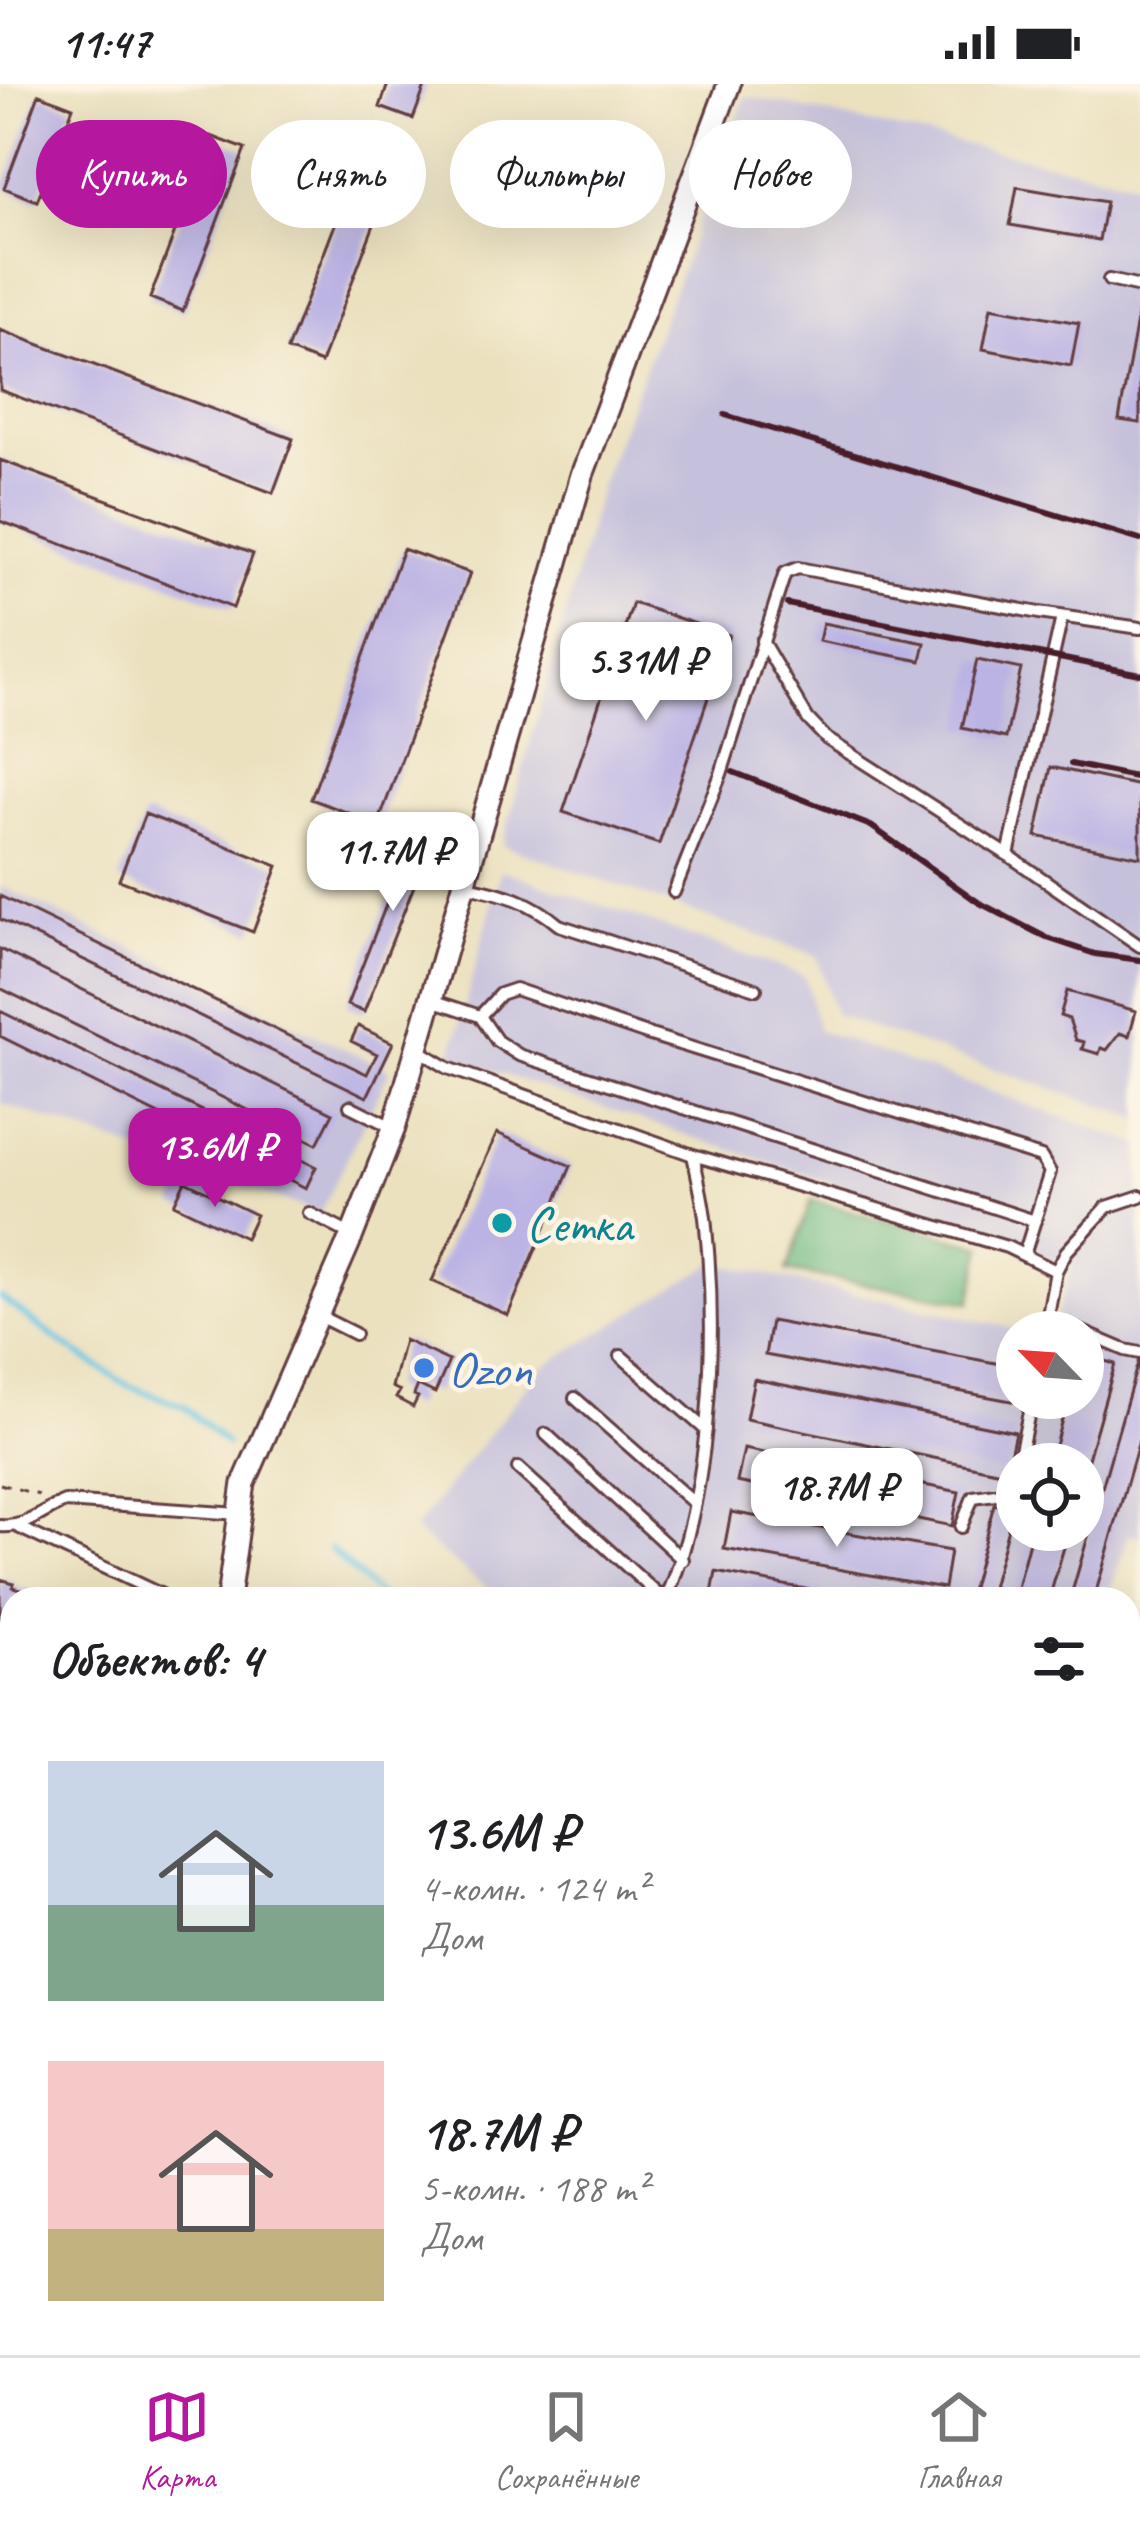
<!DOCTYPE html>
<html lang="ru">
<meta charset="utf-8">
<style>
body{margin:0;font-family:Caveat,sans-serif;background:#f6f6f6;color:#202124;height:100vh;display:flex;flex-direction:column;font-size:45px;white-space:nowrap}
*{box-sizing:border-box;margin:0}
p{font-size:39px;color:#757577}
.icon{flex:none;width:66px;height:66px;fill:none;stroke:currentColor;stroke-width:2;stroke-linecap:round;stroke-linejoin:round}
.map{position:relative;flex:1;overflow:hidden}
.panel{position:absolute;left:0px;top:1503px;width:1140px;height:768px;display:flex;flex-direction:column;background:#fff;border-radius:36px 36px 0 0;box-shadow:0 12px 48px #0002}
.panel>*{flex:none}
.hud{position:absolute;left:36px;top:36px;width:1068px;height:108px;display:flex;gap:24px}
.needle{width:78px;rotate:295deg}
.tools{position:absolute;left:996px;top:1227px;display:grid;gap:24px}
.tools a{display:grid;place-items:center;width:108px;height:108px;border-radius:50%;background:#fff;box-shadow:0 12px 48px #0002;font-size:60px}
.price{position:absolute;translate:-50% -102px;padding:0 27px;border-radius:24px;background:#fff;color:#222;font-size:39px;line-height:78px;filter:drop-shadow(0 3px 6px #0008)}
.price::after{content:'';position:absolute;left:50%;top:72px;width:36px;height:27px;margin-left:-18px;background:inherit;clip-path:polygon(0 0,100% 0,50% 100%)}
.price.current{background:#b5179e;color:#fff}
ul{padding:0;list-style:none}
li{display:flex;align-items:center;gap:36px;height:300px;padding:0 48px}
li span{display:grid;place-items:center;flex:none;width:336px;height:240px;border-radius:0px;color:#555}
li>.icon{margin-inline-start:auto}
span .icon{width:144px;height:144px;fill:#fffc;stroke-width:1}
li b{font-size:51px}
h2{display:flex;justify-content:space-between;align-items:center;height:144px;padding:0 48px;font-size:51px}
.chip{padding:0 42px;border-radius:54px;background:#fff;box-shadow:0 12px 48px #0002;font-size:42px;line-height:108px}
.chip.current{background:#b5179e;color:#fff}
.status{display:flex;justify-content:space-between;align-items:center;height:84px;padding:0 60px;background:#fff;direction:ltr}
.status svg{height:33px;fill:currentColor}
.tab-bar{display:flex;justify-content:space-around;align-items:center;height:168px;border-top:3px solid #e0e0e0;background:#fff;font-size:33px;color:#757577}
.tab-bar a{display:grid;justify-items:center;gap:6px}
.tab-bar .current{color:#b5179e}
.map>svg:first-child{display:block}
.industrial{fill:#c5c0db;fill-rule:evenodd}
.forest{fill:#70b980;stroke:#5d6c56;stroke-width:3}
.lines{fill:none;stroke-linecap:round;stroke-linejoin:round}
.stream{stroke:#65c5e3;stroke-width:6}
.building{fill:#bbb3e4}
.service-casing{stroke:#623c41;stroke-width:16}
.minor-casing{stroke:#623c41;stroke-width:27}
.path{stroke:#623c41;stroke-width:3;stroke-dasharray:9 9;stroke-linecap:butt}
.service{stroke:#fff;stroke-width:10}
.minor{stroke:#fff;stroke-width:21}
.rail{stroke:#4a1f2b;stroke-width:6}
.culture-dot{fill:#0f9aa8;stroke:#fcf5e5;stroke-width:4.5}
.shop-dot{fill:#3f7fe0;stroke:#fcf5e5;stroke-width:4.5}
.labels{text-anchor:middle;stroke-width:9;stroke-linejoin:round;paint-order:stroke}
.culture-label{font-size:51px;fill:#0d838f;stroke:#fcf5e5;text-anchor:start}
.shop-label{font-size:51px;fill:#366cbe;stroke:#fcf5e5;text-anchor:start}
</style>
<div class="status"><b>11:47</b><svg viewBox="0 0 49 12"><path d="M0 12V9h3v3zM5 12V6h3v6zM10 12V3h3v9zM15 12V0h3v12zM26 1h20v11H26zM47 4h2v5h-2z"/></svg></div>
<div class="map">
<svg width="1140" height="2271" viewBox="0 0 1140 2271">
<rect width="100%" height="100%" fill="#fcf5e5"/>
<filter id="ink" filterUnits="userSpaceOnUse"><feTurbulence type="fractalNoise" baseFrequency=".00833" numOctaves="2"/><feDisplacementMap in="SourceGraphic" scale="24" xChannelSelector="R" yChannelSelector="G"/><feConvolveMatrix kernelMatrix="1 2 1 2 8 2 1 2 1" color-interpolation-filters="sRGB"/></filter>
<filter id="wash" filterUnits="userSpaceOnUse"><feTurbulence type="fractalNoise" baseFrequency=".004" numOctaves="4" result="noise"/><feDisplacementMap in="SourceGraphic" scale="48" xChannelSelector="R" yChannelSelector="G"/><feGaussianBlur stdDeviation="2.7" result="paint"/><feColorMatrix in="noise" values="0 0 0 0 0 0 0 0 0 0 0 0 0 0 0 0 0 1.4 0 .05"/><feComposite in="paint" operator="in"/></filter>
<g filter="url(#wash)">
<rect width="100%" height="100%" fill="#ebe1bf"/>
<path class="industrial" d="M746,12L1140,99V1035L835,931L817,872L502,761L601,400Z
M501,786L805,892L818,946L1140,1061V1453L1129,1449L1108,1515H501L413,1447L541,1284L714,1179L1030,1248H1017V1314H1083V1248H1052L1073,1179L1024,1171L1010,1158L451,973ZM1017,1380H1083V1446H1017Z
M0,802L390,986L320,1129L0,1019Z"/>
<path class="forest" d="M811,1116L983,1162L971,1218L787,1187Z
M1128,2070H1140V2227L1128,2206Z"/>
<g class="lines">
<path class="stream" d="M0,1213L62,1259L125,1300L185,1323L226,1360
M330,1465L382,1515
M1128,2083L1140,2099"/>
</g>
<g id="blocks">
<path class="building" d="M388,0H426L413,35L380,23Z
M39,10L73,23L37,117L4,104Z
M211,52L245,65L183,227L150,214Z
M1017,103L1106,118L1099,156L1010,141Z
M349,104L383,117L321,279L287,266Z
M991,223L1079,239L1071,282L983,265Z
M1138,231L1140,232V339L1119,336Z
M0,246L293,355L273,409L0,306Z
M0,376L253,470L233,524L0,437Z
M403,465L470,489L378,740L311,715Z
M633,519L729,551L659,760L563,728Z
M823,539L925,559L921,577L819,557Z
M977,576L1021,585L1006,654L962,644Z
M1051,683L1140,702V773L1036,752Z
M145,730L278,782L253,848L119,796Z
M420,734L438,741L364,928L347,921Z
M0,812L367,990L377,970L351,957L358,942L393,959L367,1013L0,835Z
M0,865L333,1029L317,1060L0,904Z
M1067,907L1136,927L1129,952L1120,949L1107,966L1101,964L1099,970L1082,965L1084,958L1076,956L1069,935L1060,932Z
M0,927L316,1083L306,1104L0,952Z
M497,1049L571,1082L508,1231L432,1197Z
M185,1097L256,1131L245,1154L174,1120Z
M771,1237L1017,1283V1314H1023L1022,1319L765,1271Z
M404,1256L449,1277L435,1309L418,1301L414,1311L418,1313L413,1323L396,1314L400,1307L392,1303Z
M1098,1275L1115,1280L1084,1389L1083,1380H1050L1064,1328L1048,1324L1050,1314H1083V1283L1095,1285Z
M1139,1275L1140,1353L1094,1515H1070Z
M754,1295L1015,1348L1006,1389L746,1335Z
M744,1365L959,1408L952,1442L737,1398Z
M994,1420L1013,1425L989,1515H969Z
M731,1428L950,1467L944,1504L724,1465Z
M1032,1446H1069L1049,1515L1032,1511L1031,1515H1014Z
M716,1488L848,1513V1515H711Z
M0,1495L14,1499L13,1503L58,1515H12V1550L0,1546Z
M0,1808L12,1812V1854L0,1850Z
M0,2041L12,2045V2095L0,2091Z
M83,2259H123L119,2271H78Z"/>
</g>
</g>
<g filter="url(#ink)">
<use href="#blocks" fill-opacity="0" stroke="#623c41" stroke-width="3"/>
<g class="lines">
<g class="service-casing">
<path id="service" d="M1109,196L1140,203
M1062,533L1008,771L1140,862
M762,557L808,635L827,655L1008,771
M464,801C503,810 528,815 559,841L756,905
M674,808L721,690L785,489L798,484L1039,529L1140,544
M432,916L480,932L500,910L515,905L644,949L1041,1073L1050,1088L1024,1171
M480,932L497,957L519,971L1035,1137
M417,965L448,984L693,1071L1007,1163L1056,1187
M350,1022L394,1044
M309,1129L352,1151
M317,1231L355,1250
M1048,1233L1082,1248
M1045,1248L1056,1187L1066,1168L1107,1123L1140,1112
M1083,1248L1125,1266L1140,1269
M621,1272L706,1346
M575,1314L695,1420
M546,1350L683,1476
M1018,1380L1032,1314
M518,1384L663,1515
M0,1442C28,1444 39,1428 65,1418L239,1430
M18,1443L162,1511L163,1515
M961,1443L973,1413L1003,1409L1017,1387
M666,1515C711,1412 717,1255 706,1143C704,1119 698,1095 693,1071
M0,1564L12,1568
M0,1750L12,1753
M0,1863L12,1867
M0,2094L12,2098
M396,2259L400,2271
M686,2259L697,2271
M854,2259L882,2271
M30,2271L34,2259
M736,2271L744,2259"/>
</g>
<g class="minor-casing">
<path id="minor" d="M228,1515L244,1399L352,1151L394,1044L582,391L729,0
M0,1933L12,1937
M184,2271L185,2259"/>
</g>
<path class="path" d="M0,1400L39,1411
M0,2129L12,2133
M0,2227L12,2230
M5,2228L12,2206"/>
<use href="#service" class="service"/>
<use href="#minor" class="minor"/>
<path class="rail" d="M725,331L1140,456
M787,520L1140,590
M1071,680L1140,694
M733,688L871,742L978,818L1047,854L1095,870L1140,876"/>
</g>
</g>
<circle class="culture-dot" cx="502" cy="1139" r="12"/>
<circle class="shop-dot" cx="424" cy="1284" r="12"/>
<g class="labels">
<g class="culture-label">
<text x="526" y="1157">Сетка</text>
</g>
<g class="shop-label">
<text x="448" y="1302">Ozon</text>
</g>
</g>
</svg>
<div class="tools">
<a><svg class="needle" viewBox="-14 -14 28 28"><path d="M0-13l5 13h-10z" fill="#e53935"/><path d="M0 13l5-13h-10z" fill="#757577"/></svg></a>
<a><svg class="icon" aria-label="locate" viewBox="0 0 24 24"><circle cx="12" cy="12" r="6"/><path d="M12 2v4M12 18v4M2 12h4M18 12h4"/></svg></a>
</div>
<b class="price" style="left:646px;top:640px">5.31M ₽</b>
<b class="price" style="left:393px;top:830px">11.7M ₽</b>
<b class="price current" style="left:215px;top:1126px">13.6M ₽</b>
<b class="price" style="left:837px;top:1466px">18.7M ₽</b>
<div class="hud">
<a class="chip current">Купить</a>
<a class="chip">Снять</a>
<a class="chip">Фильтры</a>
<a class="chip">Новое</a>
</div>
<section class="panel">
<h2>Объектов: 4<svg class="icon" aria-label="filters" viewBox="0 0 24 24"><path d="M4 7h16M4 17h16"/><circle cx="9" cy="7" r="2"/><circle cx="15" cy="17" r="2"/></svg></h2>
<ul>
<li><span style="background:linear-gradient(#c9d6e8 60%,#7fa58c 0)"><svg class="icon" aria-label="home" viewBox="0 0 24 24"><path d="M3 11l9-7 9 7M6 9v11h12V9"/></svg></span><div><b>13.6M ₽</b><p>4-комн. · 124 m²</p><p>Дом</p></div></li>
<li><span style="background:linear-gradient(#f6c9c9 70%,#c2b280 0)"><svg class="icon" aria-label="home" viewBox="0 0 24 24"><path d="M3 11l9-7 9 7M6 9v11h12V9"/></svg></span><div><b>18.7M ₽</b><p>5-комн. · 188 m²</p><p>Дом</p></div></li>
</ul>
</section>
</div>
<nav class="tab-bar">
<a class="current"><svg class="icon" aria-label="map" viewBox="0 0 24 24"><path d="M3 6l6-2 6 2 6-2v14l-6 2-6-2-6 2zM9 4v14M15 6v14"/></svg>Карта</a>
<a><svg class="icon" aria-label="saved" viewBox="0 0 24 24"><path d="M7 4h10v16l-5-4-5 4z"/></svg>Сохранённые</a>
<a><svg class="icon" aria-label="home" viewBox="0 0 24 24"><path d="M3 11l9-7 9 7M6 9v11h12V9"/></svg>Главная</a>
</nav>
